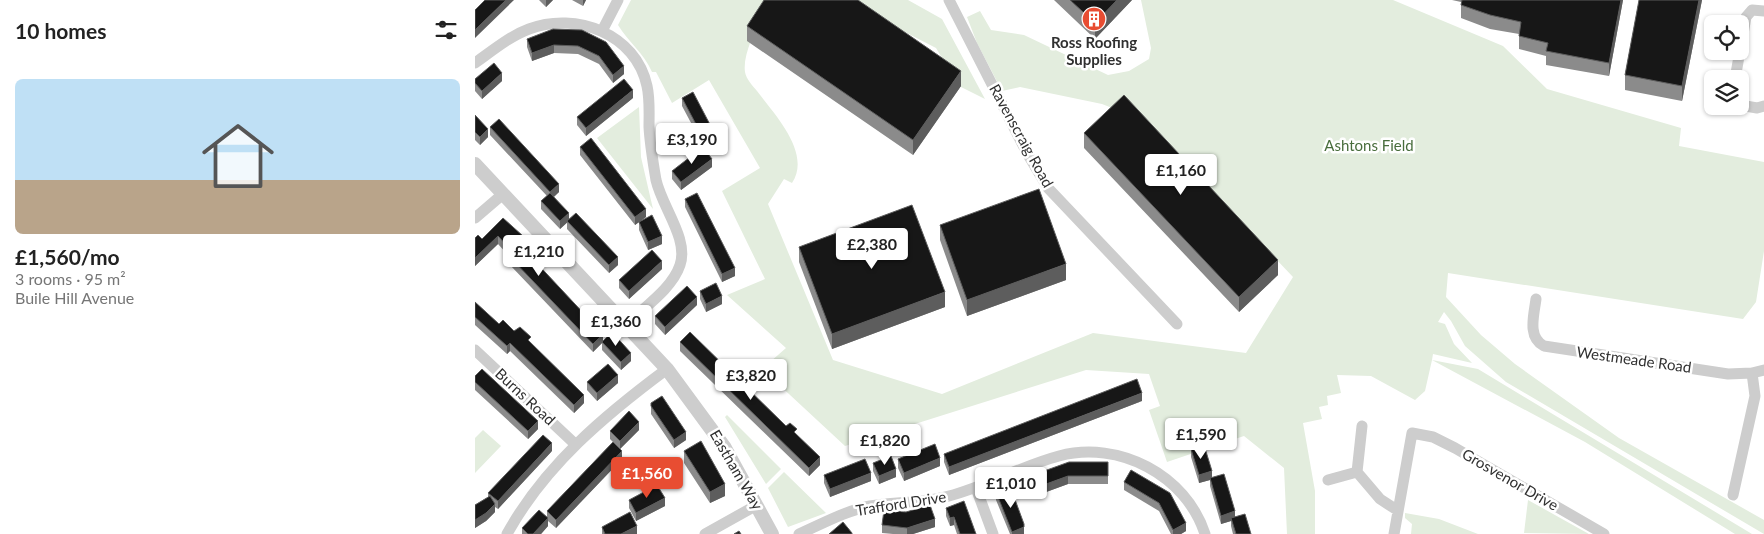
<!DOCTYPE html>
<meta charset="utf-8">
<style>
body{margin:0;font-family:Lato,sans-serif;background:#f6f6f6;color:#222;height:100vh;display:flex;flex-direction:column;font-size:19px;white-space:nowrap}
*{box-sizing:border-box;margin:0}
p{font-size:16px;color:#767676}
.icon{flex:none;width:28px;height:28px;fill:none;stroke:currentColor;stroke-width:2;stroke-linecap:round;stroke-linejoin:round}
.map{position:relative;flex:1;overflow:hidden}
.drawer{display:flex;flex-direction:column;background:#fff;width:475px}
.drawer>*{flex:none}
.fabs{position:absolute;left:1229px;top:15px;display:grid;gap:10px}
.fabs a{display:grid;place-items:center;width:45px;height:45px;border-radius:8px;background:#fff;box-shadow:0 1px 4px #0004;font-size:25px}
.price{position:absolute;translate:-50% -42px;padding:0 11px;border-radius:5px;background:#fff;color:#222;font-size:16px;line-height:32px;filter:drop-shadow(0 1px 2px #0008)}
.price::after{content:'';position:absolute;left:50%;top:30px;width:15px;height:11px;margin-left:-8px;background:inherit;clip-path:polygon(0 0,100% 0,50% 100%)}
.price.selected{background:#e84d32;color:#fff}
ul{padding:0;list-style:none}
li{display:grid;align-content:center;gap:10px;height:265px;padding:0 15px}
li+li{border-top:1px solid #e0e0e0}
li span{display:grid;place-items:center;height:155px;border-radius:8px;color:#555}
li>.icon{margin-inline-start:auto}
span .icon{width:90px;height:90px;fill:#fffc;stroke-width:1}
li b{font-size:21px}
h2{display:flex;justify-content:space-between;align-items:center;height:60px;padding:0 15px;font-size:21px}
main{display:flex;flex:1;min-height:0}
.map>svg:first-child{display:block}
.green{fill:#e3edde}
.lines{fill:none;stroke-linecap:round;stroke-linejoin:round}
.minor{stroke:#cdcdcd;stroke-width:11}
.tertiary{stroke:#cdcdcd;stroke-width:14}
.wall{fill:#8b8b8b}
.shaded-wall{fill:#5d5d5d}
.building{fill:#171717;stroke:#5d5d5d}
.labels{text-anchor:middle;stroke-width:5;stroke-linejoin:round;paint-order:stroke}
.poi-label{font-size:15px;font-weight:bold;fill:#303030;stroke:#fff}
.street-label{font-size:15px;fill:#303030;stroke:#fff}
.park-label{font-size:15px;fill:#486d3c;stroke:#fff}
</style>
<main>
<section class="drawer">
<h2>10 homes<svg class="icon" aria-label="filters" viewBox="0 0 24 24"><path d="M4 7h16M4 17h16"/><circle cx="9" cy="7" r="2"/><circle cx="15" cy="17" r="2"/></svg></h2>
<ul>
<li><span style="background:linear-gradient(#bfe0f5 65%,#b9a48a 0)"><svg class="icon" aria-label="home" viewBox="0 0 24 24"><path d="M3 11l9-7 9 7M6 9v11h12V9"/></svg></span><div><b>£1,560/mo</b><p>3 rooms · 95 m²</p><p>Buile Hill Avenue</p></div></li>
</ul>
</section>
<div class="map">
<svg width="1289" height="534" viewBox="0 0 1289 534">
<rect width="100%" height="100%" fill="#fff"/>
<path class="green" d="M156,0H295C286,19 267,52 270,72C271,79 278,86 282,91C299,114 337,153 317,183L309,179L293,204L358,360L467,394L618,333L771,353L818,277L670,121L627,104L545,87L527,91L502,43L492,17L505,11L516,30L549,35L633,75L654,71L674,59L676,48L666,0H918L1028,46L1072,89L1206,128L1204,146L1289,162V251L1281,302L1268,319L973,273L971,297L1006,335L1040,364L1144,438L1289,520V534L1031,382L990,346L976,321L969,312L963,322L970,324L979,344L997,363L958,354L957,360L1003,369L1277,534H1260L1110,442L957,360L950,391L940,400L896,376L862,375L866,393L852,396L853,405L844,407L847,419L828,423L840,491V534H812L809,468L769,436L692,462L674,410L685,406L674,374L611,370L370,446L287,369L311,348L252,295L290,279L247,191L285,168L234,80L197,103L181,72H177C169,53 153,42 143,25Z
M368,0H433L467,19L510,99L484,86L461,48Z
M164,107L166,157L178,209L122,138Z
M252,415L306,469L291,484L250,417Z
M8,430L26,446L0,473V438Z
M309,472L351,513L313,527L293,488Z
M1053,500L1114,534L1049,533Z
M930,513L964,519L1003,534H936L937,524L930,518Z"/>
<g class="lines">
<path class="minor" d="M474,0L552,153L573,188L702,324
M127,31L143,0
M0,63C17,51 35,36 54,29C101,11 161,34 172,86C175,99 174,113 174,127C175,145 178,162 181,180C187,207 214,239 205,265C197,289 169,307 152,324
M1260,79L1271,17L1277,10L1289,11
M1265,105L1282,108L1289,106
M0,218L28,194
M1061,299C1059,315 1052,337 1069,346L1253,374L1277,373L1289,370
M0,350L100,444
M887,426L882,472L905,499L922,510
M853,480L882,472
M501,488L518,534
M1258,495L1280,396L1277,373
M32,534C70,465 130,415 192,369
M230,534L282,505
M324,534C347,524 370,511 395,506C421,502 448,503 474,496C512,486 546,466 584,456C644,440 711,475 730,534
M919,534L937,433L958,437L980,448L1129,534"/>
<path class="tertiary" d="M0,164L192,369L250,448L297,534"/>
</g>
<path class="wall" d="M64,0H78L71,7Z
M97,0H111L108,6Z
M579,0H657L620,39Z
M977,0H1148L1134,76L1071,65V56L1044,49V34L1015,29L986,18V2Z
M1164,0H1227L1207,101L1150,90V75Z
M272,26L486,86L438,155L272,41Z
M107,30L149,74L138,83L124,64L103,54L79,53L57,61L52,47V39Z
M0,79L27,81L7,99L0,91Z
M158,98L111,136L102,125V117Z
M207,98L242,146L231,151L207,106Z
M0,115L13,137L5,145L0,140Z
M15,127L84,192L79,197L94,220L143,265L134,273L92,229V222L85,229L66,209V201L72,196L15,135Z
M609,133L803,275L764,312L609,148Z
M105,147L171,217L166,221L187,244L173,250L164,230V222L160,225L105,155Z
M237,167L206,190L197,179V171Z
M210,199L260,276L247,282L210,207Z
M28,218L48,244L46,246L128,341L156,361L146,370L127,350V343L118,352L35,265V257L23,244L0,266V238L7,239Z
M465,225L591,280L492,316L465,240Z
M324,247L470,307L357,349L324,262Z
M187,269L154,299L144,288V280Z
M225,291L247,304L231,312L225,299Z
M0,302L24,324L39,331L56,343L109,403L99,413L35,351L32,354L0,325Z
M222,305L190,335L180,324V316Z
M205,342L322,435L345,465L334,476L205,351Z
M0,376L63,429L53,439L0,390Z
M112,382L143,383L122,401L112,390Z
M667,401L474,475L469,462V454Z
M176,403L211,440L199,448L176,414Z
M164,430L145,449L147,459L81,528L73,521V526L66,534H47V528L72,517V511L138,442L135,439V431Z
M716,449L737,477L760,517L776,534H758L756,526V521L746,524L735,486V480L724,483L716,457Z
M77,451L23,509L20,507V512L11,521L0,528V505L13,497V493Z
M209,451L250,496L235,503L209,463Z
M423,459L465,466L429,481L423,468Z
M633,462V484H593L563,495L558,483V475Z
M398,463L421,477L404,484L398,471Z
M656,470L711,531L706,534H696L684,511L649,490V482Z
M349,475L396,481L355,497L349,483Z
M521,492L549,534H535L521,500Z
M154,500L190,506L161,521L154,508Z
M471,508L501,534H482L479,525L475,526L471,516Z
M407,525L460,527L438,534H418L407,533Z
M127,527L162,534H127Z"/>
<path class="shaded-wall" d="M31,0H39L0,38V30Z
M71,0H78L71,7Z
M108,0H111L108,6Z
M642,0H657L620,39V23Z
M1146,0H1148L1134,76V63Z
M1224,0H1227L1207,101V86Z
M79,45V53L57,61V53Z
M149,66V74L138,83V75Z
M486,71V86L438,155V140Z
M27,73V81L7,99V91Z
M158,90V98L111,136V128Z
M13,129V137L5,145V137Z
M242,138V146L231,151V143Z
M237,159V167L206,190V182Z
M84,184V192L75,200V192Z
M171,209V217L160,225V217Z
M94,213V221L85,229V221Z
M23,236V244L0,266V258Z
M48,236V244L42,250V242Z
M187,236V244L173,250V242Z
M143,257V265L134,273V265Z
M803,260V275L764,312V297Z
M187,261V269L154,299V291Z
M591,264V280L492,316V300Z
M260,268V276L247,282V274Z
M470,292V307L357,349V334Z
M247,296V304L231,312V304Z
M222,297V305L190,335V327Z
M128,334V342L118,352V344Z
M35,343V351L32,354V346Z
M156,353V361L146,370V362Z
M143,375V383L122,401V393Z
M667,393V401L474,475V467Z
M109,395V403L99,413V405Z
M63,421V429L53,439V431Z
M164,422V430L145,449V441Z
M211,432V440L199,448V440Z
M77,443V451L23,509V501Z
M147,451V459L81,528V520Z
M345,457V465L334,476V468Z
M465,458V466L429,481V473Z
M421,469V477L404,484V476Z
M737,471V479L735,478V480L724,483V475Z
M396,473V481L355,497V489Z
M593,476V484L563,495V487Z
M250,484V496L235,503V492Z
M190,498V506L161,521V513Z
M20,504V512L11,521L0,528V520Z
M760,511V519L756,518V521L746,524V516Z
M479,517V525L475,526V518Z
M73,518V526L66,534H58Z
M460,519V527L438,534H432V528Z
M711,523V531L706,534H698V530Z
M162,526V534H146Z
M549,527V534H537V532Z"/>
<path class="building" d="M10,0H31L0,30V10Z
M289,0H383L486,71L438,140L272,26Z
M595,0H642L620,23Z
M987,0H1146L1134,63L1071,51L1073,43L1044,36L1046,22L1015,15L986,5Z
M1164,0H1224L1207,86L1150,75Z
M78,29L107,30L131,42L149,66L138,75L124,56L103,46L79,45L57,53L52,39Z
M19,63L27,73L7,91L0,83V79Z
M149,79L158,90L111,128L102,117Z
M218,92L242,138L231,143L207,98Z
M649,95L803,260L764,297L609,133Z
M0,115L13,129L5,137L0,132Z
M24,119L84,184L75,192L15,127Z
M116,138L171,209L160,217L105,147Z
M228,147L237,159L206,182L197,171Z
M564,189L591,264L492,300L465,225Z
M75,193L94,213L85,221L66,201Z
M222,193L260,268L247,274L210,199Z
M437,205L470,292L357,334L324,247Z
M101,213L143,257L134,265L92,221Z
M177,215L187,236L173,242L164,222Z
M28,218L48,236L42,242L128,334L118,344L35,257L39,253L23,236L0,258V238L3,235L7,239Z
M177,250L187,261L154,291L144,280Z
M241,283L247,296L231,304L225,291Z
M212,286L222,297L190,327L180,316Z
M0,302L24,324L28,320L39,331L45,327L56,337L53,340L109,395L99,405L35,343L32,346L0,317Z
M137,332L156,353L146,362L127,342Z
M215,332L311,426L315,423L322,429L319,432L345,457L334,468L205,342Z
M133,364L143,375L122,393L112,382Z
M7,369L63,421L53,431L0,382V376Z
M662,379L667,393L474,467L469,454Z
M187,396L211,432L199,440L176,406V403Z
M154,411L164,422L145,441L135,431Z
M68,435L77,443L23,501L13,493Z
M226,441L250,484L235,492L209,451Z
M138,442L147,451L81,520L72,511Z
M460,444L465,458L429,473L423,459Z
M729,445L737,471L724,475L716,449Z
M416,456L421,469L404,476L398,463Z
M390,459L396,473L355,489L349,475Z
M594,462H633V476H593L563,487L558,475Z
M656,470L695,493L711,523L698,530L684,503L649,482Z
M749,474L760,511L746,516L735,478Z
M182,485L190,498L161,513L154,500Z
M535,486L549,524V527L537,532L521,492Z
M15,496L20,504L11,513L0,520V505Z
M489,501L501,534H485L479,517L475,518L471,508Z
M455,505L460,519L432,528L407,525L409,510L431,512Z
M64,510L73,518L58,534H53L47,528Z
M155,512L162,526L146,534H130L127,527Z
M770,514L776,534H761L756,518Z
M368,522L377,533V534H354Z
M264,531L266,534H259Z"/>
<defs>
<g id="building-disc" transform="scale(1.25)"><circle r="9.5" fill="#e84d32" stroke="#fff"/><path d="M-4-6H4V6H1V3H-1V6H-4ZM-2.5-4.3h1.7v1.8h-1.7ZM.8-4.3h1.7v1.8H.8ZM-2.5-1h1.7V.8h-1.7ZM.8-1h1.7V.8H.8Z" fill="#fff"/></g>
</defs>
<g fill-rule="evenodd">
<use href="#building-disc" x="619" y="19"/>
</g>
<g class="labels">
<g class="poi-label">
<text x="619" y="48">Ross Roofing<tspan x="619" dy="17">Supplies</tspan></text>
</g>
<g class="street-label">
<text transform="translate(546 136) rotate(61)" y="5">Ravenscraig Road</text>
<text transform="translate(1159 360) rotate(8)" y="5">Westmeade Road</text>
<text transform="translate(50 397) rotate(43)" y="5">Burns Road</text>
<text transform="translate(261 470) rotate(60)" y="5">Eastham Way</text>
<text transform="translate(1035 480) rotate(30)" y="5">Grosvenor Drive</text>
<text transform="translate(426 504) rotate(-9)" y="5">Trafford Drive</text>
</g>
<g class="park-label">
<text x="894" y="151">Ashtons Field</text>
</g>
</g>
</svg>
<div class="fabs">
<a><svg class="icon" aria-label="locate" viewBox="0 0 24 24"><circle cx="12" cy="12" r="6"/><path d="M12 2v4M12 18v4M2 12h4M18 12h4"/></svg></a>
<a><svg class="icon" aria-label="layers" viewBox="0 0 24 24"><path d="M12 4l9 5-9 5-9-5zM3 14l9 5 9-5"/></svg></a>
</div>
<b class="price" style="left:217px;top:165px">£3,190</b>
<b class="price" style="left:706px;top:196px">£1,160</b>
<b class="price" style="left:397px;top:270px">£2,380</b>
<b class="price" style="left:64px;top:277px">£1,210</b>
<b class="price" style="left:141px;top:347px">£1,360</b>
<b class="price" style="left:276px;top:401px">£3,820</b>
<b class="price" style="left:726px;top:460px">£1,590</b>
<b class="price" style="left:410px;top:466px">£1,820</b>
<b class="price selected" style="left:172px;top:499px">£1,560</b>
<b class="price" style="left:536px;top:509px">£1,010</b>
</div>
</main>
